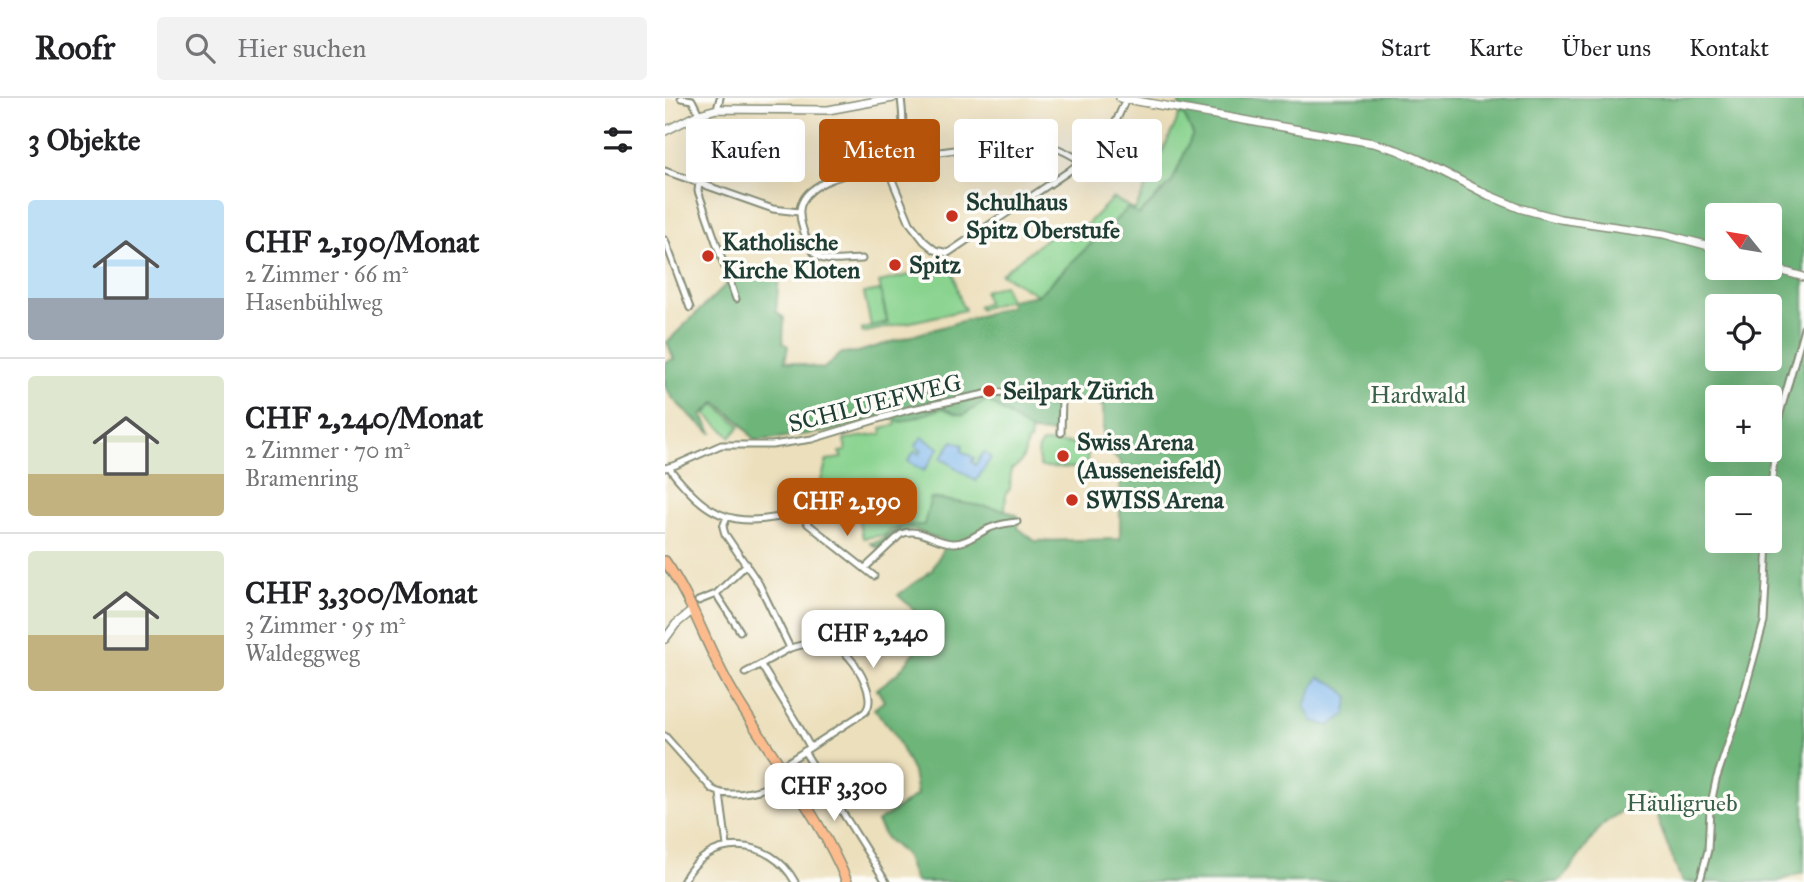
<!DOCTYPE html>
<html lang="de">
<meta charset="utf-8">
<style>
body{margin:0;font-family:"IM FELL Great Primer",serif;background:#f2f2f2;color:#202124;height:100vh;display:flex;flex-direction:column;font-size:26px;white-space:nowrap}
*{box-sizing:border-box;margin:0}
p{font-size:23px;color:#757577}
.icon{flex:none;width:38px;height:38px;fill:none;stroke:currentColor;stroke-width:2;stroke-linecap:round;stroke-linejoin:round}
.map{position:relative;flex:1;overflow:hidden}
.sheet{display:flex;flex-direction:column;background:#fff;width:665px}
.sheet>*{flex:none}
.hud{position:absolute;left:21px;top:21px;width:665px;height:63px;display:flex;gap:14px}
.needle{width:46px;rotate:300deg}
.tools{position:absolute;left:1040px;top:105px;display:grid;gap:14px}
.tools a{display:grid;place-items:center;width:77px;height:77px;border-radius:7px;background:#fff;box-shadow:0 7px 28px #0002;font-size:35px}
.price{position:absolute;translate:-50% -60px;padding:0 16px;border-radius:14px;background:#fff;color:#222;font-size:23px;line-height:46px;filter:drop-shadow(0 2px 4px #0008)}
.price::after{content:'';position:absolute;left:50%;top:42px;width:21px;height:16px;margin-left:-10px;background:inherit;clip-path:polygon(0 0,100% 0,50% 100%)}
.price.current{background:#b45309;color:#fff}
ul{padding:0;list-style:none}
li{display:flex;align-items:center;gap:21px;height:175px;padding:0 28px}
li+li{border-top:2px solid #e0e0e0}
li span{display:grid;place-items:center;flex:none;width:196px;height:140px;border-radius:7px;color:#555}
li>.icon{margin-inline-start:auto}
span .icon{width:84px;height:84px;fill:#fffc;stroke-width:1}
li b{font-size:30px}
h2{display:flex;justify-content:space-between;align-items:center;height:84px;padding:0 28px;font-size:30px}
.tag{padding:0 24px;border-radius:7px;background:#fff;box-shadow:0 7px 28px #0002;font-size:24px;line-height:63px}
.tag.current{background:#b45309;color:#fff}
header{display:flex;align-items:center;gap:42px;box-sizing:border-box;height:98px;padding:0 35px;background:#fff;border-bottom:2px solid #e0e0e0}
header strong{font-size:33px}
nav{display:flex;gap:38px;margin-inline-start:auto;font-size:24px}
.search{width:490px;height:63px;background:#f2f2f2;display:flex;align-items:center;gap:18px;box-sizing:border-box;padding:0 24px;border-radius:7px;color:#757577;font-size:26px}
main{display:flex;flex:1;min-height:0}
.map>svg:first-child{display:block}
.green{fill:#89d38f;stroke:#548862;stroke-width:2}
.forest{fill:#6eb57a;stroke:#467957;stroke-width:2;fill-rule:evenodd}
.water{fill:#7bb5ec;stroke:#4d7990;stroke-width:2}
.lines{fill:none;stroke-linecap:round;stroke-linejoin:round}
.minor-casing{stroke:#868e78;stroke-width:9}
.tertiary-casing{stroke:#868e78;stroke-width:10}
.primary-casing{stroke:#868e78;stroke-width:12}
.minor{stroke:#fff;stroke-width:5}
.tertiary{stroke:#fff;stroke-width:7}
.primary{stroke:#fbbb8c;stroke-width:9}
.poi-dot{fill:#c8321e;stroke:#fdfcf7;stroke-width:2.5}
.labels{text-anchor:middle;stroke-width:7;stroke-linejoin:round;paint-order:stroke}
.poi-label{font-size:24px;font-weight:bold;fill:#1f3d34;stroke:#fdfcf7;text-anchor:start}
.park-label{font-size:24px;fill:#3a624b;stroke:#fdfcf7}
.street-label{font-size:24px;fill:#1f3d34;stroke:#fdfcf7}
</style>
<header>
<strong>Roofr</strong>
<div class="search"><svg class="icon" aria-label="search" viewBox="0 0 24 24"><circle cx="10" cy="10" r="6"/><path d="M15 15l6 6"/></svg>Hier suchen</div>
<nav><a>Start</a><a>Karte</a><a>Über uns</a><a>Kontakt</a></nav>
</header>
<main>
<section class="sheet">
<h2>3 Objekte<svg class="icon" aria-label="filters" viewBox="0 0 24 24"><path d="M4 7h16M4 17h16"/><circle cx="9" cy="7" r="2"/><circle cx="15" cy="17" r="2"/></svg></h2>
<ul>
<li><span style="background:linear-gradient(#bfe0f5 70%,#9aa5b1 0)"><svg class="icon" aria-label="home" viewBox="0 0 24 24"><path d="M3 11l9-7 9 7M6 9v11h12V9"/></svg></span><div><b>CHF 2,190/Monat</b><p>2 Zimmer · 66 m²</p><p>Hasenbühlweg</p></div></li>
<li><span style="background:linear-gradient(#dfe7d0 70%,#c2b280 0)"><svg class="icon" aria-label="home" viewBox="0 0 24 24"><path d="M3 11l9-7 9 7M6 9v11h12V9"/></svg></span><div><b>CHF 2,240/Monat</b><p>2 Zimmer · 70 m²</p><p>Bramenring</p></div></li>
<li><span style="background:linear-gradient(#dfe7d0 60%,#c2b280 0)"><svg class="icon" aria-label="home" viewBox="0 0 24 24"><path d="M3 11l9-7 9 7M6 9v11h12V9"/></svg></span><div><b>CHF 3,300/Monat</b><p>3 Zimmer · 95 m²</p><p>Waldeggweg</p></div></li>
</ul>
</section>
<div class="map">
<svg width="1139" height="784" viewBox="0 0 1139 784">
<rect width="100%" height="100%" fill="#fdfcf7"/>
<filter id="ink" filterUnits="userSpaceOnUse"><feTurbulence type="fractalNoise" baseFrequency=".0143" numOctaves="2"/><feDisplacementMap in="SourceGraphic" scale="14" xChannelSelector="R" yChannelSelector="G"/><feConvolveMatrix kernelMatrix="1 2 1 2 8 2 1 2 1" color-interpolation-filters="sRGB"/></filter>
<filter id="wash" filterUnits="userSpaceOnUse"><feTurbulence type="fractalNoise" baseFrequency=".00686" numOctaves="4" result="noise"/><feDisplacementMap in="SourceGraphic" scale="28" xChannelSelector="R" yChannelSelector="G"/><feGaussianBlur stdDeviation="1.57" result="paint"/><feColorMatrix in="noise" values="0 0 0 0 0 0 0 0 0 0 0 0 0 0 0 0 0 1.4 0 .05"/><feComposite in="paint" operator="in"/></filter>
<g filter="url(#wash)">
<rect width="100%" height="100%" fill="#ecdfbc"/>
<path class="green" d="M515,16L519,17L528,36L507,84L473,117L463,110L373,197L336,176L396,129L407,141L448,100L470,112Z
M286,167L297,208H299L300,212L197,235V231L223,225L214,184Z
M339,187L344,202L315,211L313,208L322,205L319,193Z
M215,192L222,224L206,228L199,195Z
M317,299L367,324L365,343L362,344C360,355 358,367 346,371L345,391L341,395L340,412L266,400L259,427C246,428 230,426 220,437L198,440L189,399L150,403L162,362L177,360L174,354L181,353L179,341L217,336L216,330L231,327L230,320Z
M50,306L75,328L66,339L41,316Z
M377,345L420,346L423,351L422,367L418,370L376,369C372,363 372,351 377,345Z"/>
<path class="forest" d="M514,0H1139V774L1112,784H1017L982,695L937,727L900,778L893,784C884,784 872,784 864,784C849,781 846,776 830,784H250L240,757L221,740L212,724L252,697L248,674L227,632L209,611L219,603L212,591L233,575L250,554L260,522L233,497L267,472L281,445C245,429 246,425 217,453L205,445L212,444L239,428L259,427L266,400L340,412L353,418V430L370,443L455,441V364L438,347V308L393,296L390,335L367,334L322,302L299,317L289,315L278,310L237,324L218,318L167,333L90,343L76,325L51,304L37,317L48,336C36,327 3,301 0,287C0,280 0,271 0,264L9,261L2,244L75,173L95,180H114L111,213L119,220L118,245L123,248L120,263L158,271L177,255L193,254L344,209L345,202L373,197L463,110L474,117L507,84L528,36L519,17L515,16ZM1052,117H1104V170H1052ZM1052,208H1104V261H1052ZM1052,299H1104V352H1052ZM1052,390H1104V443H1052Z"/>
<path class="water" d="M257,339L274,350L259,373L243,363L250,353L254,356L257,353L250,348Z
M288,343L298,347L297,353L309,360L307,364L310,367L319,354L326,360L311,383L276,360Z
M654,579L670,586L684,599L680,617L664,628L648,623L640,608L647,591Z"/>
</g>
<g filter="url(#ink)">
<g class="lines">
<g class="minor-casing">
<path id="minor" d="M16,0L27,2L34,16
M52,11L55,0
M230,50L239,56L245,58L357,43C380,44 397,51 416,63
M221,59L228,84L245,125L259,143L270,152L283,155L404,73L424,57L438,43L449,28L461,1
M0,73L108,111L134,114
M34,84L33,93L71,201
M0,142L25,210
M197,161C185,161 165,165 154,159C144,154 135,126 135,115C134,107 140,97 147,92C170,73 209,77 228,52C241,36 238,19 236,0
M0,370L11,367L56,347H107L147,341L243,312L325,295L357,293L397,301L396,335
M5,370C9,378 16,384 22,391C57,430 86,424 133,416L138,418L145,414L186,408
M1104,413L1112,326L1139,230
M138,418L143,426L209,478
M62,419L58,429L60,436L94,486L125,550
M200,470L236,436C256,428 270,446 289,445C302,445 313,435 325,430C334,426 342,425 352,424
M51,496L75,533
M33,503L51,496L82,466
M96,567L133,627L145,649
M80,575L125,550L160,541C167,546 176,551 183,558C194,570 212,600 200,614L115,669
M0,638L47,691C66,703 104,691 122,680
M139,653L221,784
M55,696L62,748
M18,784C42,735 105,738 130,784
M1033,784L1036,779L1043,752L1045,710L1051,682L1074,613L1099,524L1103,443"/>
</g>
<g class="tertiary-casing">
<path id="tertiary" d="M455,0L708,45L732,52L755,62L823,97L854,110L895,121L999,136L1052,150
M0,33L34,16L52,11L163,12L228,0
M1104,169L1139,179
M0,541L11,526L28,512"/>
</g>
<g class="primary-casing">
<path id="primary" d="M0,463C28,503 42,550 66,591C103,655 155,717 182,784"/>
</g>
<use href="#minor" class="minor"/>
<use href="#tertiary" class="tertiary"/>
<use href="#primary" class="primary"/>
</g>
</g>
<g class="poi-dot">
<circle cx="287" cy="118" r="7"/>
<circle cx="43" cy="158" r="7"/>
<circle cx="230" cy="167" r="7"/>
<circle cx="324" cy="293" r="7"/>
<circle cx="398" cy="358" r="7"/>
<circle cx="407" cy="402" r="7"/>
</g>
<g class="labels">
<g class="poi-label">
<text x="301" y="112">Schulhaus<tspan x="301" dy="28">Spitz Oberstufe</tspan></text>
<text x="57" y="152">Katholische<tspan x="57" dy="28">Kirche Kloten</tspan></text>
<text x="244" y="175">Spitz</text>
<text x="338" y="301">Seilpark Zürich</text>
<text x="412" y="352">Swiss Arena<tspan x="412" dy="28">(Ausseneisfeld)</tspan></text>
<text x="421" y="410">SWISS Arena</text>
</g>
<g class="park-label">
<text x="753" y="305">Hardwald</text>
<text x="1017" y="713">Häuligrueb</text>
</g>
<g class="street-label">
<text transform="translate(210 305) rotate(-14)" y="8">SCHLUEFWEG</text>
</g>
</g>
</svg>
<div class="tools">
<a><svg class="needle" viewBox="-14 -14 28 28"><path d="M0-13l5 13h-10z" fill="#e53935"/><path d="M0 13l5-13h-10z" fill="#757577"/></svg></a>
<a><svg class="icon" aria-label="locate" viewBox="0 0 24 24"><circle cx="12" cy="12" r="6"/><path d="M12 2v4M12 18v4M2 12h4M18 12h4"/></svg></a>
<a>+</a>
<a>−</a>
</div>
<b class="price current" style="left:182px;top:440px">CHF 2,190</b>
<b class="price" style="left:208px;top:572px">CHF 2,240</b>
<b class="price" style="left:169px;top:725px">CHF 3,300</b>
<div class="hud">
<a class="tag">Kaufen</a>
<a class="tag current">Mieten</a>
<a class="tag">Filter</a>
<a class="tag">Neu</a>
</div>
</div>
</main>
